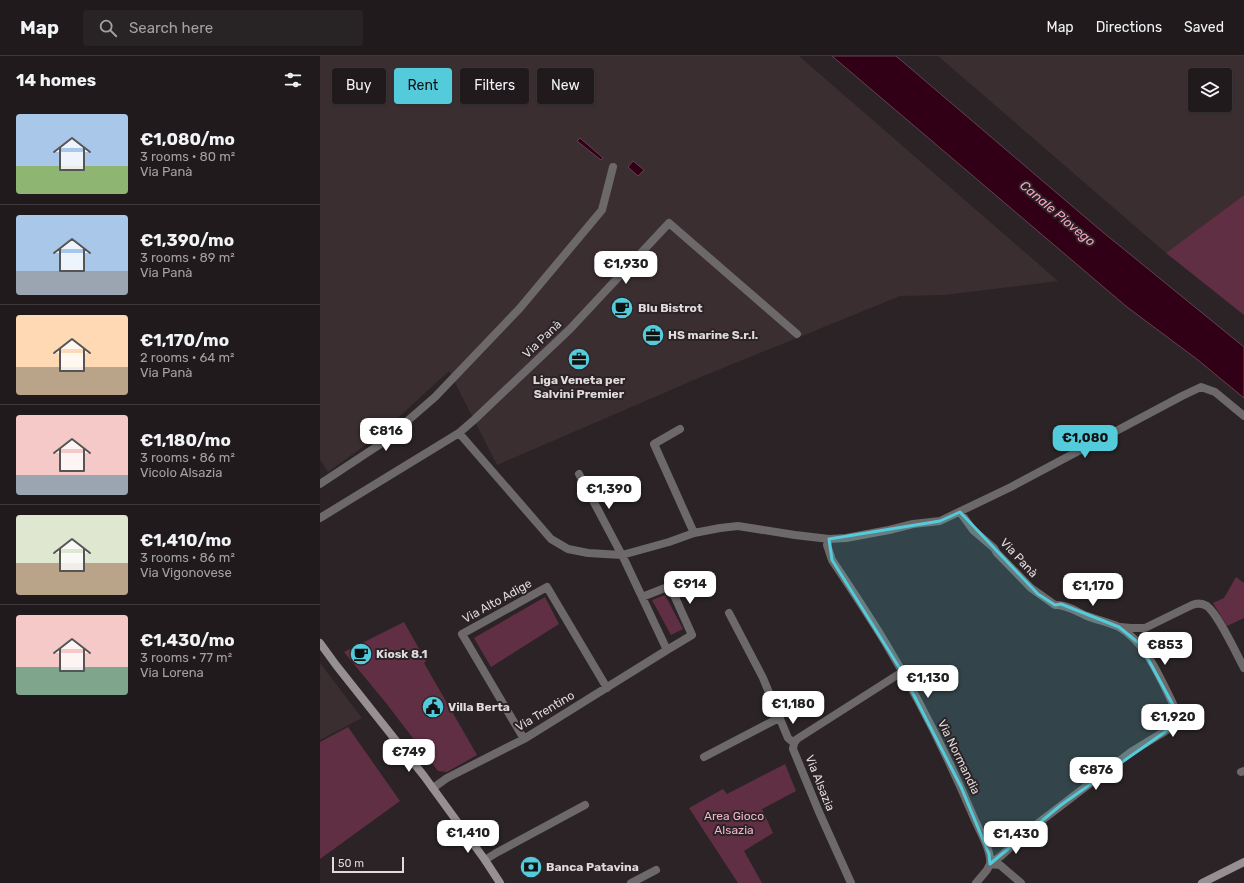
<!DOCTYPE html>
<meta charset="utf-8">
<style>
body{margin:0;font-family:Rubik,sans-serif;background:#282325;color:#f1f3f6;height:100vh;display:flex;flex-direction:column;font-size:15px;white-space:nowrap}
*{box-sizing:border-box;margin:0}
p{font-size:13px;color:#a2a1a3}
.icon{flex:none;width:22px;height:22px;fill:none;stroke:currentColor;stroke-width:2;stroke-linecap:round;stroke-linejoin:round}
.map{position:relative;flex:1;overflow:hidden}
.panel{display:flex;flex-direction:column;background:#201a1c;width:320px}
.panel>*{flex:none}
.top-card{position:absolute;left:12px;top:12px;width:380px;height:36px;display:flex;gap:8px}
.fabs{position:absolute;left:868px;top:12px;display:grid;gap:8px}
.fabs a{display:grid;place-items:center;width:44px;height:44px;border-radius:4px;background:#201a1c;box-shadow:0 1px 3px #0004,0 0 0 1px #3d383b;font-size:20px}
.scale{position:absolute;left:12px;bottom:10px;width:72px;box-sizing:border-box;padding-left:4px;border:2px solid #dfdadc;border-top:0;font-size:11px;line-height:14px;white-space:nowrap;color:#dfdadc;-webkit-text-stroke:3px #2b2326;paint-order:stroke}
.price{position:absolute;translate:-50% -34px;padding:0 9px;border-radius:8px;background:#fff;color:#222;font-size:13px;line-height:26px;filter:drop-shadow(0 1px 2px #0008)}
.price::after{content:'';position:absolute;left:50%;top:24px;width:12px;height:9px;margin-left:-6px;background:inherit;clip-path:polygon(0 0,100% 0,50% 100%)}
.price.on{background:#53cbda;color:#111}
ul{padding:0;list-style:none}
li{display:flex;align-items:center;gap:12px;height:100px;padding:0 16px}
li+li{border-top:1px solid #3d383b}
li span{display:grid;place-items:center;flex:none;width:112px;height:80px;border-radius:4px;color:#555}
li>.icon{margin-inline-start:auto}
span .icon{width:48px;height:48px;fill:#fffc;stroke-width:1}
li b{font-size:17px}
h2{display:flex;justify-content:space-between;align-items:center;height:48px;padding:0 16px;font-size:17px}
.tag{padding:0 14px;border-radius:4px;background:#201a1c;box-shadow:0 1px 3px #0004,0 0 0 1px #3d383b;font-size:14px;line-height:36px}
.tag.on{background:#53cbda;color:#111}
header{display:flex;align-items:center;gap:24px;box-sizing:border-box;height:56px;padding:0 20px;background:#201a1c;border-bottom:1px solid #3d383b}
header strong{font-size:19px}
nav{display:flex;gap:22px;margin-inline-start:auto;font-size:14px}
.search{width:280px;height:36px;background:#282325;display:flex;align-items:center;gap:10px;box-sizing:border-box;padding:0 14px;border-radius:4px;color:#a2a1a3;font-size:15px}
main{display:flex;flex:1;min-height:0}
.map>svg:first-child{display:block}
.built{fill:#3b2e31;fill-rule:evenodd}
.green{fill:#612f43}
.water{fill:#310017;stroke:#654152}
.lines{fill:none;stroke-linecap:round;stroke-linejoin:round}
.street{stroke:#6d696a;stroke-width:8}
.secondary{stroke:#969092;stroke-width:8}
.marked{fill:#53cbda;fill-opacity:0.2;stroke:#53cbda;stroke-width:3;stroke-linejoin:round}
.labels{text-anchor:middle;stroke-width:4;stroke-linejoin:round;paint-order:stroke}
.poi-label{font-size:12px;font-weight:bold;fill:#dfdadc;stroke:#2b2326;text-anchor:start}
.street-label{font-size:12px;fill:#dfdadc;stroke:#2b2326}
.park-label{font-size:12px;fill:#f5b4ca;stroke:#2b2326}
.water-label{font-size:13px;font-style:italic;fill:#f9a3c2;stroke:#2b2326}
</style>
<header>
<strong>Map</strong>
<div class="search"><svg class="icon" aria-label="search" viewBox="0 0 24 24"><circle cx="10" cy="10" r="6"/><path d="M15 15l6 6"/></svg>Search here</div>
<nav><a>Map</a><a>Directions</a><a>Saved</a></nav>
</header>
<main>
<section class="panel">
<h2>14 homes<svg class="icon" aria-label="filters" viewBox="0 0 24 24"><path d="M4 7h16M4 17h16"/><circle cx="9" cy="7" r="2"/><circle cx="15" cy="17" r="2"/></svg></h2>
<ul>
<li><span style="background:linear-gradient(#a9c7e8 65%,#8fb573 0)"><svg class="icon" aria-label="home" viewBox="0 0 24 24"><path d="M3 11l9-7 9 7M6 9v11h12V9"/></svg></span><div><b>€1,080/mo</b><p>3 rooms · 80 m²</p><p>Via Panà</p></div></li>
<li><span style="background:linear-gradient(#a9c7e8 70%,#9aa5b1 0)"><svg class="icon" aria-label="home" viewBox="0 0 24 24"><path d="M3 11l9-7 9 7M6 9v11h12V9"/></svg></span><div><b>€1,390/mo</b><p>3 rooms · 89 m²</p><p>Via Panà</p></div></li>
<li><span style="background:linear-gradient(#ffd9b3 65%,#b9a48a 0)"><svg class="icon" aria-label="home" viewBox="0 0 24 24"><path d="M3 11l9-7 9 7M6 9v11h12V9"/></svg></span><div><b>€1,170/mo</b><p>2 rooms · 64 m²</p><p>Via Panà</p></div></li>
<li><span style="background:linear-gradient(#f6c9c9 75%,#9aa5b1 0)"><svg class="icon" aria-label="home" viewBox="0 0 24 24"><path d="M3 11l9-7 9 7M6 9v11h12V9"/></svg></span><div><b>€1,180/mo</b><p>3 rooms · 86 m²</p><p>Vicolo Alsazia</p></div></li>
<li><span style="background:linear-gradient(#dfe7d0 60%,#b9a48a 0)"><svg class="icon" aria-label="home" viewBox="0 0 24 24"><path d="M3 11l9-7 9 7M6 9v11h12V9"/></svg></span><div><b>€1,410/mo</b><p>3 rooms · 86 m²</p><p>Via Vigonovese</p></div></li>
<li><span style="background:linear-gradient(#f6c9c9 65%,#7fa58c 0)"><svg class="icon" aria-label="home" viewBox="0 0 24 24"><path d="M3 11l9-7 9 7M6 9v11h12V9"/></svg></span><div><b>€1,430/mo</b><p>3 rooms · 77 m²</p><p>Via Lorena</p></div></li>
</ul>
</section>
<div class="map">
<svg width="924" height="827" viewBox="0 0 924 827">
<rect width="100%" height="100%" fill="#2b2326"/>
<path class="built" d="M0,0H479L738,225L624,239L580,240L381,321L177,409L129,315L58,380L8,416L0,403Z
M618,0H924V139L846,197ZM875,19H905V49H875Z
M0,607L42,662L0,684Z"/>
<path class="green" d="M924,139V259L846,197Z
M916,521L924,527V562L907,570L893,547L904,542Z
M345,539L363,573L351,579L332,544Z
M225,541L239,568L171,611L154,582Z
M84,566L106,605L104,607L157,699L127,716L118,715L66,647L24,596Z
M28,671L80,745L0,803V686Z
M465,708L476,735L442,753L453,777L424,795L442,827H418L369,752L403,733L407,738Z"/>
<path class="water" d="M512,0H576L779,173L924,291V342L878,304L807,251Z
M260,82L283,102L281,104L257,85Z
M313,105L324,114L318,120L308,111Z"/>
<g class="lines">
<path class="street" d="M360,373L334,388L374,477
M139,377L231,483L248,493L268,497L302,499L349,486L374,477L400,472L418,470L475,479L509,483L526,482L569,474L593,468L620,465L691,431L862,340L881,331L895,336L924,360
M0,428L62,387L115,341L200,252L282,154L293,111
M640,456L653,474L674,492L677,497L711,532L735,549C746,548 757,556 767,560C777,564 789,566 799,571C828,587 844,631 859,660L857,665L852,671L811,696L708,775L681,800L670,808L667,814L656,827
M0,462L139,377L155,363L250,273L349,167L477,278
M509,483L507,489L512,504C530,531 548,558 565,586C598,641 629,703 654,762C659,774 672,795 670,808
M322,541L350,530L372,579L347,594
M409,557L443,622L468,682L474,687
M800,571L811,572H825L872,549C877,547 882,547 887,550C898,558 917,599 924,612
M204,683L142,578L227,531L287,632
M384,701L459,662
M921,716L924,715
M113,732L127,722L204,683L347,594L305,505L259,418
M165,804L176,797L265,749
M670,808L680,809L701,827
M311,827L336,814
M531,827L499,756L473,693L474,687L477,683L582,616"/>
<path class="secondary" d="M0,587L16,609L104,720L165,804L180,827
M882,827L924,806"/>
</g>
<path class="marked" d="M640,456L718,538L735,549L741,548L799,571L820,588L859,660L852,671L741,749L670,808L669,798L641,731L582,616L512,504L509,483L620,465Z"/>
<defs>
<g id="cafe-disc" transform="scale(1.15)"><circle r="9.5" fill="#53cbda" stroke="#2b2326"/><path d="M-5.5-4.5H6V0H3Q3 3.5 0 3.5H-2.5Q-5.5 3.5-5.5 0ZM3-3.2v2h1.7v-2ZM-6 4.5H4V6H-6Z" fill="#111"/></g>
<g id="office-disc" transform="scale(1.15)"><circle r="9.5" fill="#53cbda" stroke="#2b2326"/><path d="M-6-3h4V-5.5h4V-3h4V5H-6ZM-1-4.5V-3h2v-1.5ZM-6 0V1H6V0Z" fill="#111"/></g>
<g id="civic-disc" transform="scale(1.15)"><circle r="9.5" fill="#53cbda" stroke="#2b2326"/><path d="M-.6-6.5H3V-4.5H.6V-3L4-1V1h2V6H-6V1h2V-1L-.6-3ZM-1.2 2.5V6h2.4V2.5Z" fill="#111"/></g>
<g id="bank-disc" transform="scale(1.15)"><circle r="9.5" fill="#53cbda" stroke="#2b2326"/><path d="M-6-4H6V4H-6ZM0-2.3a2.3 2.3 0 1 0 0 4.6a2.3 2.3 0 1 0 0-4.6Z" fill="#111"/></g>
</defs>
<g fill-rule="evenodd">
<use href="#cafe-disc" x="302" y="252"/>
<use href="#office-disc" x="333" y="279"/>
<use href="#office-disc" x="259" y="303"/>
<use href="#cafe-disc" x="41" y="598"/>
<use href="#civic-disc" x="113" y="651"/>
<use href="#bank-disc" x="211" y="811"/>
</g>
<g class="labels">
<g class="poi-label">
<text x="318" y="256">Blu Bistrot</text>
<text x="348" y="283">HS marine S.r.l.</text>
<text x="259" y="328" text-anchor="middle">Liga Veneta per<tspan x="259" dy="14">Salvini Premier</tspan></text>
<text x="56" y="602">Kiosk 8.1</text>
<text x="128" y="655">Villa Berta</text>
<text x="226" y="815">Banca Patavina</text>
</g>
<g class="street-label">
<text transform="translate(222 283) rotate(-44)" y="4">Via Panà</text>
<text transform="translate(699 502) rotate(47)" y="4">Via Panà</text>
<text transform="translate(177 545) rotate(-29)" y="4">Via Alto Adige</text>
<text transform="translate(225 655) rotate(-31)" y="4">Via Trentino</text>
<text transform="translate(639 701) rotate(64)" y="4">Via Normandia</text>
<text transform="translate(500 727) rotate(68)" y="4">Via Alsazia</text>
</g>
<g class="park-label">
<text x="414" y="764">Area Gioco<tspan x="414" dy="14">Alsazia</tspan></text>
</g>
<g class="water-label">
<text transform="translate(738 157) rotate(40)" y="5">Canale Piovego</text>
</g>
</g>
</svg>
<div class="fabs">
<a><svg class="icon" aria-label="layers" viewBox="0 0 24 24"><path d="M12 4l9 5-9 5-9-5zM3 14l9 5 9-5"/></svg></a>
</div>
<div class="scale">50 m</div>
<b class="price" style="left:306px;top:229px">€1,930</b>
<b class="price" style="left:66px;top:396px">€816</b>
<b class="price on" style="left:765px;top:403px">€1,080</b>
<b class="price" style="left:289px;top:454px">€1,390</b>
<b class="price" style="left:370px;top:549px">€914</b>
<b class="price" style="left:773px;top:551px">€1,170</b>
<b class="price" style="left:845px;top:610px">€853</b>
<b class="price" style="left:608px;top:643px">€1,130</b>
<b class="price" style="left:473px;top:669px">€1,180</b>
<b class="price" style="left:853px;top:682px">€1,920</b>
<b class="price" style="left:89px;top:717px">€749</b>
<b class="price" style="left:776px;top:735px">€876</b>
<b class="price" style="left:148px;top:798px">€1,410</b>
<b class="price" style="left:696px;top:799px">€1,430</b>
<div class="top-card">
<a class="tag">Buy</a>
<a class="tag on">Rent</a>
<a class="tag">Filters</a>
<a class="tag">New</a>
</div>
</div>
</main>
